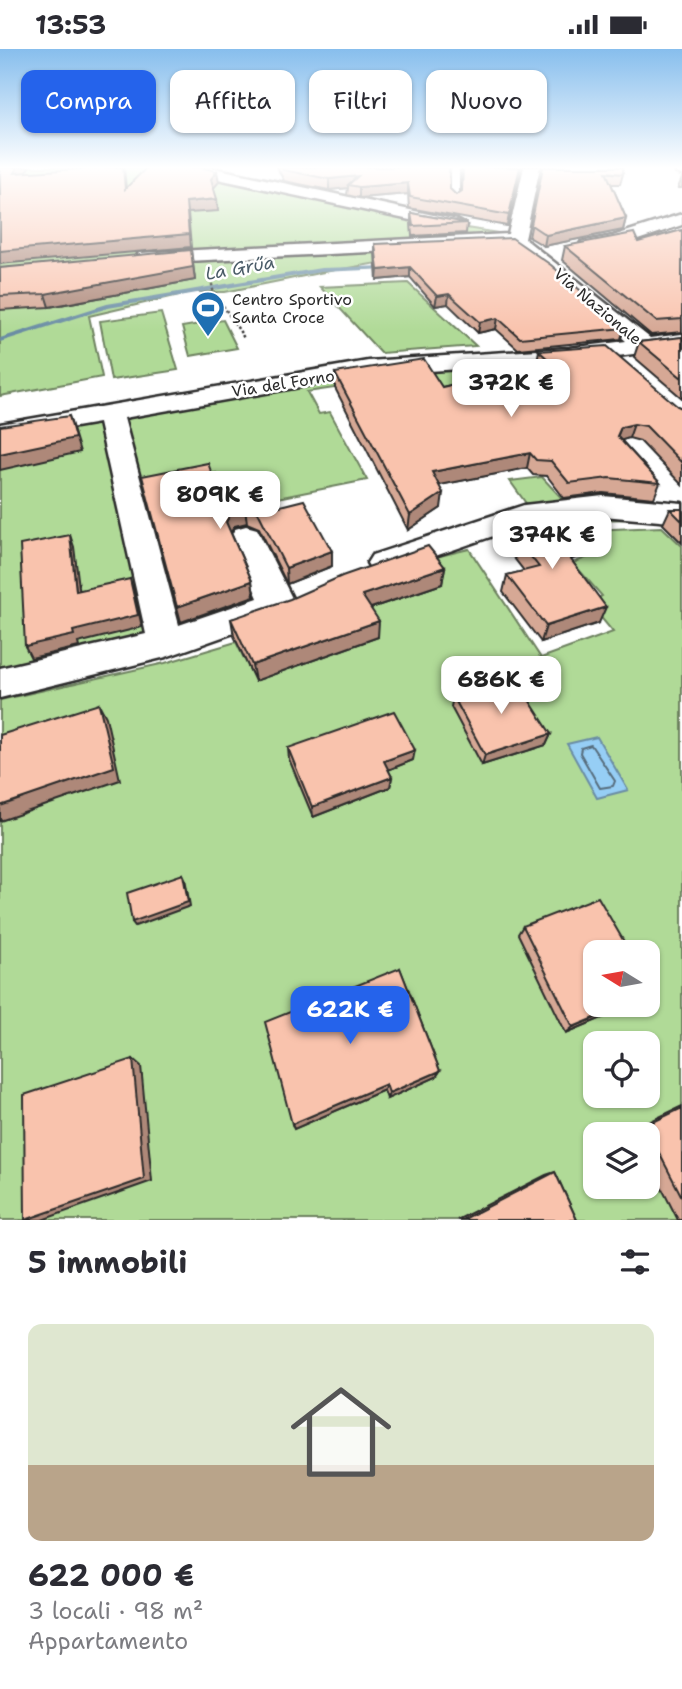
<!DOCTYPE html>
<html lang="it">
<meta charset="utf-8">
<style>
body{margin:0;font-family:"Shantell Sans",sans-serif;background:#f7f7f7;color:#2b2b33;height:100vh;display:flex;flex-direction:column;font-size:26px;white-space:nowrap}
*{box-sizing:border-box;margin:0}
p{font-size:23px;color:#7c7c81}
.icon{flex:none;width:38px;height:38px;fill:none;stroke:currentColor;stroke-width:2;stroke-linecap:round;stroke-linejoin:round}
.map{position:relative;height:1171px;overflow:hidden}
.drawer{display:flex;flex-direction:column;background:#fff;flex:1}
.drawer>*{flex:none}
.top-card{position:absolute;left:21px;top:21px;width:640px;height:63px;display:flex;gap:14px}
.needle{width:46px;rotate:281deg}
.buttons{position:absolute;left:583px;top:891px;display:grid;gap:14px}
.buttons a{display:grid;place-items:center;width:77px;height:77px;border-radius:14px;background:#fff;box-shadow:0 2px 5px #0004;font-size:35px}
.price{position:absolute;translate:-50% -60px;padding:0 16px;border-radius:14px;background:#fff;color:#222;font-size:23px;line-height:46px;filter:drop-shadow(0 2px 4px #0008)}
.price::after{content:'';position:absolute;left:50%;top:42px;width:21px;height:16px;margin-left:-10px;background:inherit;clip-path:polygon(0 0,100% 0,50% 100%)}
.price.on{background:#2563eb;color:#fff}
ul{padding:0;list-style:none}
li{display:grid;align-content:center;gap:14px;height:371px;padding:0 28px}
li+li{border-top:2px solid #e1e1e2}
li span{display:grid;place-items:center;height:217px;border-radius:14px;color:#555}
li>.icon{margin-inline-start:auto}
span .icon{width:126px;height:126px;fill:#fffc;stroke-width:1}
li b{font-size:30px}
h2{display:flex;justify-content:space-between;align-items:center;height:84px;padding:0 28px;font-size:30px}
.tag{padding:0 24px;border-radius:14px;background:#fff;box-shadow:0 2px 5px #0004;font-size:24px;line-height:63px}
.tag.on{background:#2563eb;color:#fff}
.status{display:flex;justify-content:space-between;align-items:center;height:49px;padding:0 35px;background:#fff;direction:ltr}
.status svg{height:19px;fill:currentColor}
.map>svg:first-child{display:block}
.green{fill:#b0da97;stroke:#6e8261;stroke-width:2;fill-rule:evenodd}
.water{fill:#96cef5;stroke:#6b8da4;stroke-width:2}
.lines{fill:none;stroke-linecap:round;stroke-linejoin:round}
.shore{stroke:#566c7c;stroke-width:2}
.stream{fill:#6b8da4;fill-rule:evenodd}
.lane-casing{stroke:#2b2b2b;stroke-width:5}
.street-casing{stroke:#2b2b2b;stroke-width:5}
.path{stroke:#2b2b2b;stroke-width:2.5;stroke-dasharray:2.5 2.5;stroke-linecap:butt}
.lane{fill:#fff;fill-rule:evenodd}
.street{fill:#fff;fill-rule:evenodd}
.wall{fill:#d6a895;stroke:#2b2b2b;stroke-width:2}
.shaded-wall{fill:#ae8879;stroke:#2b2b2b;stroke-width:2}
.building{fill:#f9c3ad;stroke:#2b2b2b;stroke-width:2}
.labels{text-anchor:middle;stroke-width:5;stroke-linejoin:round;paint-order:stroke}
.far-poi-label{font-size:16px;fill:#2b2b2b;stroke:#fff;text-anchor:start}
.far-street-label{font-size:16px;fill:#2b2b2b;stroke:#fff}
.far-water-label{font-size:18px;font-style:italic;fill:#4b5c68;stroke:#fff}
</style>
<div class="status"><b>13:53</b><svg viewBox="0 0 49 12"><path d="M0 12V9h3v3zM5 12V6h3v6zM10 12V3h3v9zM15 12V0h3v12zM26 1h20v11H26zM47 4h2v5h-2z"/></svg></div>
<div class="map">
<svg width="682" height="1171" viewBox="0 0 682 1171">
<rect width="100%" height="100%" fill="#fff"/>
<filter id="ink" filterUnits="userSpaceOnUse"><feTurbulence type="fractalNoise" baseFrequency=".0143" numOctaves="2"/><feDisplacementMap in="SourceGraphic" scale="14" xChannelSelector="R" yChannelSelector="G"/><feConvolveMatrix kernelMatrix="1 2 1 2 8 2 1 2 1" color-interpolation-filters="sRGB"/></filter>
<g filter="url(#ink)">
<path class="green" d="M0,118H180L441,175L498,184L510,189L0,223V149L28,147L38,123L0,124Z
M515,191L324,223L225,243H192L89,267L102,328L0,347V225L73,214Z
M408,234L476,297L381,304L320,238Z
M161,264L178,321L111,331L100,272Z
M223,271L237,299L190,307L182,278Z
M538,313L562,341L470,346L375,333L307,343L319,365L330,363L367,431L227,459L216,424L139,438L117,366L369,322Z
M107,367L160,606L0,629V390Z
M542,428L569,457L564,449L682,459V470L538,471L510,432Z
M662,478L682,497V1171H0V651L165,614L236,593L255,632L362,562L442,535L423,511L469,500L541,609L613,583L589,554L602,547L573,514L588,508L565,482ZM595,903H648V956H595ZM595,994H648V1046H595ZM595,1085H648V1138H595Z"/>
<path class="water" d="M597,688L628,741L597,749L567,695Z"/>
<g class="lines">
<path class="shore" d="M591,696L615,732L613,737L600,739L580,704L581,699Z"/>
<path class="stream" d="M387,217L389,218V220L321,223L108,259L0,293V289L107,255L321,219Z"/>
<g class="lane-casing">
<path id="lane" d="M451,118H459V151L455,154L451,151Z"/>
</g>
<g class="street-casing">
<path id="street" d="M177,118H209L457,171L466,176L457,181L185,123Z
M524,118H540L525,190L650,289L682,285V299L569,313L368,326L124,369L179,576L258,549L231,487L235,480L246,477L257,480L295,555L290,564L166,608L0,649V619L146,585L99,374L0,391V375L368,312L569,299L626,292L514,196L146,214L139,212L136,208L139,204L508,185Z
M675,118H682V126L676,124Z
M682,165V176L623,196L588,203L579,197L581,193L613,187Z
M603,447L682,454V474L603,467L528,475L383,525L372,522L367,514L372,506L524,456Z"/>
</g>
<path class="path" d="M210,225L213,241L244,289"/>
<use href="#lane" class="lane"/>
<use href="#street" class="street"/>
</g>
<path class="wall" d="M277,118H449L450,140L456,146L461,143L462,118H521L507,177L409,159L408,145L359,149L347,146L348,139L329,141L284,132Z
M543,118L623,125L620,135H611L626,169L623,181L544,197L529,188Z
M682,128V139H678L682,129Z
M411,164L467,174L466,184L412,187L411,175Z
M682,181V283L651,286L562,211L565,197L638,193Z
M375,195L624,279L621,290L518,300L496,280L478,284L448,255L435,257L410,228L377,231L375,205Z
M193,214L195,231L49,258L0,261V219Z
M682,288V349L634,308L639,293Z
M539,302L682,359V436L640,392L629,389L621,391L660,434L654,449L603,444L564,449L547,427L533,426L527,419L439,436L441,459L408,481L335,339V324L442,338L536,316Z
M142,427L276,458L332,502V517L287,535L259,479L247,474L234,477L231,484L252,532L254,547L181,573Z
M670,460H682V494L663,475Z
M504,474L576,509L570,510L599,574L541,593L503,543L507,526L524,522L500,491Z
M445,518L442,535L371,559L378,588L255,632L234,587L231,570Z
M453,647L551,685L546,696L482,716L451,658Z
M288,699L413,711L388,721L392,728L390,738L313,768L289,710Z
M523,877L595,956H633L566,984L518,885Z
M400,919L440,1022L436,1028L387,1050L384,1041L294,1080L292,1075Z
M682,1057V1171H678L648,1112V1085H634L632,1081Z
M555,1123L577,1171H457L546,1126Z"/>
<path class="shaded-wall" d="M18,118H29L18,136L14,124Z
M123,118H124L127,151L125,140Z
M520,118H521L507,177L509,166Z
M217,122L219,133L212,141L211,130Z
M358,127L348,136V139L329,141V130Z
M408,134V145L359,149V138Z
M217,150L218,162L188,164L191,198L0,215V202L186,153Z
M626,169L623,181L544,197L546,186Z
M191,201L195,231L49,258L45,245Z
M410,218V228L377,231L378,221Z
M449,245L448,255L435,257L437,247Z
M498,269L496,280L478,284L480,273Z
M69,367L80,403L0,421V405Z
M634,375L629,389L616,393L612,402L621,378Z
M530,404L527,419L430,438L432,423Z
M443,444L441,459L408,481L410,466Z
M245,459L247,474L234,477L229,488L226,473L232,462Z
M70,486L74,498L81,554L76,542Z
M581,492L576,509L556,514L561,497Z
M332,502V517L287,535L286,519Z
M445,518L442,535L362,562V546Z
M130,530L134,542L142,578L78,594L79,598L31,609L25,597L73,582Z
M252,532L254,547L181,573L177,558Z
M606,558L599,574L541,593L546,577Z
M379,572L378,588L255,632L252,616Z
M99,655L106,668L120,731L0,772V757Z
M551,685L546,696L482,716L485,706Z
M415,701L413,711L383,723L384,712Z
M392,728L390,738L313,768L312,758Z
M183,825L185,829L190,857L135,877L132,873Z
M626,956H633L566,984L573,978Z
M133,1010L141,1017L152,1132L42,1171H27Z
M440,1022L436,1028L387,1050L389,1044Z
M386,1035L384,1041L294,1080L292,1075Z"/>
<path class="building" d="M0,118H18L14,124L95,119V118H123L125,140L147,118H200L217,122L211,130L217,150L186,153L189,185L0,202Z
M282,118H449L450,140L456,146L462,142L463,118H520L509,166L410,148L408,134L359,138L348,136L358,127L329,130L283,121Z
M543,118H623V125L606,123L626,169L546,186L531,176Z
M411,164L467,174L413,177Z
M682,181V270L656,272L565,197L634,184L638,193Z
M512,189L551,216L624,279L520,289L498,269L480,273L449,245L437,247L410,218L378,221L375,195Z
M191,201L193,218L45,245L0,247V219Z
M682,288V329L639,293Z
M607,297L677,357L682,359V414L646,377L634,375L621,378L617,387L660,434L609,429L569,434L551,412L536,411L530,404L432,423L443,444L410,466L335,324L424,310L442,338L551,313L539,302Z
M69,367L75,389L0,405V377Z
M208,414L219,445L265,435L276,458L304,451L332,502L286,519L258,463L245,459L232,462L226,473L252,532L177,558L142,427Z
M670,460H682V472Z
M559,464L581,492L561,497L606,558L546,577L507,526L539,518L504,474Z
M70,486L76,542L130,530L138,566L73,582L74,586L25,597L20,496Z
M428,497L445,518L362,546L379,572L252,616L231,570L290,550L342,527Z
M515,629L551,685L485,706L453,647Z
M99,655L114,718L0,757V686Z
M394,662L415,701L384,712L392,728L312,758L288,699Z
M183,825L188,853L132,873L127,844Z
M598,848L630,903H595V956H626L573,978L523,877Z
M400,919L440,1022L389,1044L386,1035L292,1075L265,973Z
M648,934L653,944L648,947Z
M133,1010L144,1130L25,1171L24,1046Z
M682,1059V1148L645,1077Z
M555,1123L577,1171H462Z"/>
</g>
<linearGradient id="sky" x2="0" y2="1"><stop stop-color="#87beed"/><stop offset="0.42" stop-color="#fff"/><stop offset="1" stop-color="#fff" stop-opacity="0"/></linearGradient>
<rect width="682" height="282" fill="url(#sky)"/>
<defs>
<g id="stadium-pin" transform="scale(1.75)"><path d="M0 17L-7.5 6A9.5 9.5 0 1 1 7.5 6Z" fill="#1f6fb2" stroke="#fff"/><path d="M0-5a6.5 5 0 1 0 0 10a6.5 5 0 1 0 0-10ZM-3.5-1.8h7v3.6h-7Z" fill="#fff"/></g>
</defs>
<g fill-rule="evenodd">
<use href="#stadium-pin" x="208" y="259"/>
</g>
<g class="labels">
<g class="far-poi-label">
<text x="232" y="256">Centro Sportivo<tspan x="232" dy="18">Santa Croce</tspan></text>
</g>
<g class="far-street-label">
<text transform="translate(598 257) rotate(40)" y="6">Via Nazionale</text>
<text transform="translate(283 334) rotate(-9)" y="6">Via del Forno</text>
</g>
<g class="far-water-label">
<text transform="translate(240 219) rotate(-10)" y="6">La Grűa</text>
</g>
</g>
</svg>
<div class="buttons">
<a><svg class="needle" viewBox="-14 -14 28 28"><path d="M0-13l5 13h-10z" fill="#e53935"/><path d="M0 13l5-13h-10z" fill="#7c7c81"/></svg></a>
<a><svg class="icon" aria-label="locate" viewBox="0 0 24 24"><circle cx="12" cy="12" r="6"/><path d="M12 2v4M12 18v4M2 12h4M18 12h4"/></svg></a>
<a><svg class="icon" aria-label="layers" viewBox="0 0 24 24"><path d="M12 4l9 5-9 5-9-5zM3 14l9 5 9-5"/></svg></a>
</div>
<b class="price" style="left:511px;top:370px">372K €</b>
<b class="price" style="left:220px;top:482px">809K €</b>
<b class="price" style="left:552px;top:522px">374K €</b>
<b class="price" style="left:501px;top:667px">686K €</b>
<b class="price on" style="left:350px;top:997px">622K €</b>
<div class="top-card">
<a class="tag on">Compra</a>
<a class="tag">Affitta</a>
<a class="tag">Filtri</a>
<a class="tag">Nuovo</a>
</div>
</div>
<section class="drawer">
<h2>5 immobili<svg class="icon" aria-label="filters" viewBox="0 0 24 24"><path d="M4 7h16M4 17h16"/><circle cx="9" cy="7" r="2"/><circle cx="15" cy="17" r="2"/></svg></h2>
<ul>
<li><span style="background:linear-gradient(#dfe7d0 65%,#b9a48a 0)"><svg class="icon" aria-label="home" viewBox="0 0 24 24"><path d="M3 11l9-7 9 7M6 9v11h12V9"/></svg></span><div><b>622 000 €</b><p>3 locali · 98 m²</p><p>Appartamento</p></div></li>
</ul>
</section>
